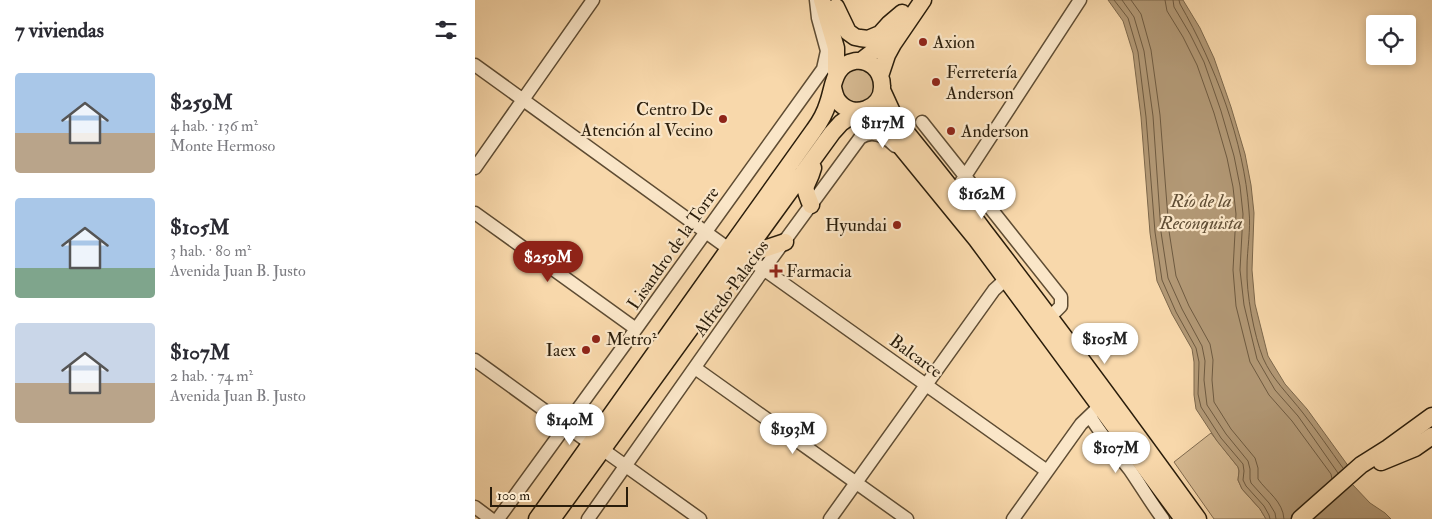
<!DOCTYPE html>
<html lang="es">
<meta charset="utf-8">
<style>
body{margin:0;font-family:"IM FELL Double Pica",serif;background:#f7f7f7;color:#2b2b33;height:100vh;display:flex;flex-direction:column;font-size:19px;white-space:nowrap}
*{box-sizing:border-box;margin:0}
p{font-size:16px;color:#7c7c81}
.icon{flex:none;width:28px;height:28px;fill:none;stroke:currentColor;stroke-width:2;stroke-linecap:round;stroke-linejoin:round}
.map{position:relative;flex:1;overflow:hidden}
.details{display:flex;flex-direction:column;background:#fff;width:475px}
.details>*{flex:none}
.fabs{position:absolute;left:891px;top:15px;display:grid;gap:10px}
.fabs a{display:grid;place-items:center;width:50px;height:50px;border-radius:5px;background:#fff;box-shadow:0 2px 8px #0003;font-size:25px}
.scale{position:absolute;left:15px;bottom:12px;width:138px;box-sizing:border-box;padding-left:5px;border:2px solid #2a1d0b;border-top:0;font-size:14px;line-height:18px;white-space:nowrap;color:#2a1d0b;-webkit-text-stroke:4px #fae6c8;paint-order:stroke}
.price{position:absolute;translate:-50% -42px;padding:0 11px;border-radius:18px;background:#fff;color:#222;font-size:16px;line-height:32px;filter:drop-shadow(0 1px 2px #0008)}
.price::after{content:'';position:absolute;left:50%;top:30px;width:15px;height:11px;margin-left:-8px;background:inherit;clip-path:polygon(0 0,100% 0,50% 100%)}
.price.current{background:#8f2418;color:#fff}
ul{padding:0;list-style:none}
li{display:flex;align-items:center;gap:15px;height:125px;padding:0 15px}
li span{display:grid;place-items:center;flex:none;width:140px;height:100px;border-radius:5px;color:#555}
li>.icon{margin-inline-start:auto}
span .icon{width:60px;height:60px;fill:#fffc;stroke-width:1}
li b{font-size:21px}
h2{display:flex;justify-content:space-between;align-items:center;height:60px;padding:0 15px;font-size:21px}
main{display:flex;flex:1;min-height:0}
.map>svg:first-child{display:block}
.green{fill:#d5b890;stroke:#806a4e}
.water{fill:#b29875;stroke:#7c674b}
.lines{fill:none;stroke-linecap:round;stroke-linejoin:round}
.shore{stroke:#6e5a40;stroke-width:1}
.minor-casing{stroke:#5e4c33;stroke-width:15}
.major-casing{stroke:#2a1d0b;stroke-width:19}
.minor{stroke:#fae6c8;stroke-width:12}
.major{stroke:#f8d8ab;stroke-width:16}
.poi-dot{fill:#8f2418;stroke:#fae6c8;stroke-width:2}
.labels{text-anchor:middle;stroke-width:4.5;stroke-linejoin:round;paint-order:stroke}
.poi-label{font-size:18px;fill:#2a1d0b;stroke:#fae6c8;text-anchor:start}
.street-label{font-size:18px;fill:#2a1d0b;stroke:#fae6c8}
.water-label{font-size:19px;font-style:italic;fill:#604e35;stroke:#fae6c8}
</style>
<main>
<section class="details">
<h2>7 viviendas<svg class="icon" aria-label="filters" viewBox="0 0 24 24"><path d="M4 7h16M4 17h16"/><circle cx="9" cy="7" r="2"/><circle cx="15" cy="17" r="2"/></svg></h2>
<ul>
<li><span style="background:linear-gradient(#a9c7e8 60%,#b9a48a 0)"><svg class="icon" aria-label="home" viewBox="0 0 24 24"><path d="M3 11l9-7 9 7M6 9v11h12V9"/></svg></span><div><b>$259M</b><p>4 hab. · 136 m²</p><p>Monte Hermoso</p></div></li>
<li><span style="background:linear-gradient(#a9c7e8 70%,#7fa58c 0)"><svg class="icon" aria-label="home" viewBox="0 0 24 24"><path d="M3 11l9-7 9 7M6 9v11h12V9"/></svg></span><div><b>$105M</b><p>3 hab. · 80 m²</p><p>Avenida Juan B. Justo</p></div></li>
<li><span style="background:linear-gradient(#c9d6e8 60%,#b9a48a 0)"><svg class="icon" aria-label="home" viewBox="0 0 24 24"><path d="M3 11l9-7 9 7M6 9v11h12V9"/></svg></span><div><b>$107M</b><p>2 hab. · 74 m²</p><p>Avenida Juan B. Justo</p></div></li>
</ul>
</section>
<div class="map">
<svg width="957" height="519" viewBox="0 0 957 519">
<rect width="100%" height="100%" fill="#f8d8ab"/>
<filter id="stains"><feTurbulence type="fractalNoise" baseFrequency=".004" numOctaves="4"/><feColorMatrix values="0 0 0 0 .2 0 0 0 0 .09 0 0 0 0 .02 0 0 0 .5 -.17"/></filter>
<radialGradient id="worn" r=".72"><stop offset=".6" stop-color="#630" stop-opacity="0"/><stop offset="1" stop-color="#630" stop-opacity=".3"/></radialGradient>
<path class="green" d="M390,67L403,82L396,101L371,104L362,80L370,69Z
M736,433L763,467L764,471L763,480L767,489L785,509L791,519H739L699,462Z"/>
<path class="water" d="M633,0H708L725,28L739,58L756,107L770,154L776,185L779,213L777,270L780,304L793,356L810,384L832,409L874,467L877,484L895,503L910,513L916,519H791L785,509L767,489L763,480L764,471L763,467L742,441L721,409L719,395V362L717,349L697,314L682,281L675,233L666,117L658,53L648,21Z"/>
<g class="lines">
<path class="shore" d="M639,0L653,18L663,52L671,117L680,232L687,280L701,312L721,348L724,362L723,394L726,407L746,438L768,464L769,471L768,480L771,486L789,506L794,515L795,519
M647,0L659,17L669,51L678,116L686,232L693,278L707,309L727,346L730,361L729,380L732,405L751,434L773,461L775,469V479L776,483L794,503L800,513L801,519
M656,0L666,14L676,50L685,115L694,231L701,276L714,306L735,344L738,360L737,380L739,402L756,429L780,458L783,468V479C792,492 808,501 809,519
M690,0L692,11L708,37L722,65L739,113L752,158L758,187L761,214L758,270L761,306L775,362L794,395L817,421L856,474L857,479
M698,0L699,7L715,34L729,62L746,111L759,156L765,186L768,214L765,270L769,305L782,359L800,390L823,416L863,473
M704,0L705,4C740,65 769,141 774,211C776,230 772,249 772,268C771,293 779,335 788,358C797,379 814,395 828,413C842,431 855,450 868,468"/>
<g class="minor-casing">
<path id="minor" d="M0,65L254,249
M447,122L586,297V306L575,317
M0,168L118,0
M479,193L605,0
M0,213L161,329
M268,256L284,266L572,471
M0,360L116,444
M220,368L432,519
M615,416C626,435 641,452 655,470C666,486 676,503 688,519
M127,449L225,519
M0,507L16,519
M23,519L161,329L348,69L352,51L343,18L341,0
M113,519L289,269L385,138C397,129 410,136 420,146
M355,519L519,290L531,279
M538,519L606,424L631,400"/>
</g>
<g class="major-casing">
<path id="major" d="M347,0L361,48V73
M361,7L373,32L380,37L385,38L393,39L405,34L414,24L427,13
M386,61L404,47L415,31
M405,76L412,55L418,44L448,0
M407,90L418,114L427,127C455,162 483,196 509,231C582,326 653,422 723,519
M392,109L404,120L502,240L708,519
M336,205C326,181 332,190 338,168
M268,256L310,242
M906,462L940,448L957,436
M62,519L254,249L339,130C345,122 350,113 353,103C359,86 358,65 380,61C386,60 393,62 398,66C404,71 407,79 407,86C408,109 377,120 363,101C360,97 359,92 358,87
M77,519L357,133L366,123L383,111
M825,519L886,465L913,448L957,416"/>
</g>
<use href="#minor" class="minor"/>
<use href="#major" class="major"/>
</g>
<g class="poi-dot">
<circle cx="448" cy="42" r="5"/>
<circle cx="461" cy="82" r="5"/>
<circle cx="248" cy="119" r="5"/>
<circle cx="476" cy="131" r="5"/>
<circle cx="422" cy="225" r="5"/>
<path d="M298.5 263.5h5v5h5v5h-5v5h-5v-5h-5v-5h5z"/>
<circle cx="121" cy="339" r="5"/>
<circle cx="111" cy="350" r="5"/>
</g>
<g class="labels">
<g class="poi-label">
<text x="458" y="48">Axion</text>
<text x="471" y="78">Ferretería<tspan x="471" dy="21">Anderson</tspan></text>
<text x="238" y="115" text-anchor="end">Centro De<tspan x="238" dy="21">Atención al Vecino</tspan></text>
<text x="486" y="137">Anderson</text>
<text x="412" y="231" text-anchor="end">Hyundai</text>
<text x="311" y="277">Farmacia</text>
<text x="131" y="345">Metro²</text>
<text x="101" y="356" text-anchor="end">Iaex</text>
</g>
<g class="street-label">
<text transform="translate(198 248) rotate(-55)" y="6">Lisandro de la Torre</text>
<text transform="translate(256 288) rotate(-54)" y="6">Alfredo Palacios</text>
<text transform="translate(441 356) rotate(36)" y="6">Balcarce</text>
</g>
<g class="water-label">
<text x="726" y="207">Río de la<tspan x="726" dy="22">Reconquista</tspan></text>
</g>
</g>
<rect width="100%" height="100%" filter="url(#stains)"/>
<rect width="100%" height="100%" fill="url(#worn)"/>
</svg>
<div class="fabs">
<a><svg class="icon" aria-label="locate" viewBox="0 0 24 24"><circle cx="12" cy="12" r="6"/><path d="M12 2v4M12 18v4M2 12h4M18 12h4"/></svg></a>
</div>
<div class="scale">100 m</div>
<b class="price" style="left:408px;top:149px">$117M</b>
<b class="price" style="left:507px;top:220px">$162M</b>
<b class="price current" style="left:73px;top:283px">$259M</b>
<b class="price" style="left:630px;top:365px">$105M</b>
<b class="price" style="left:95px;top:446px">$140M</b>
<b class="price" style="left:318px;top:455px">$193M</b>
<b class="price" style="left:641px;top:474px">$107M</b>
</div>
</main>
